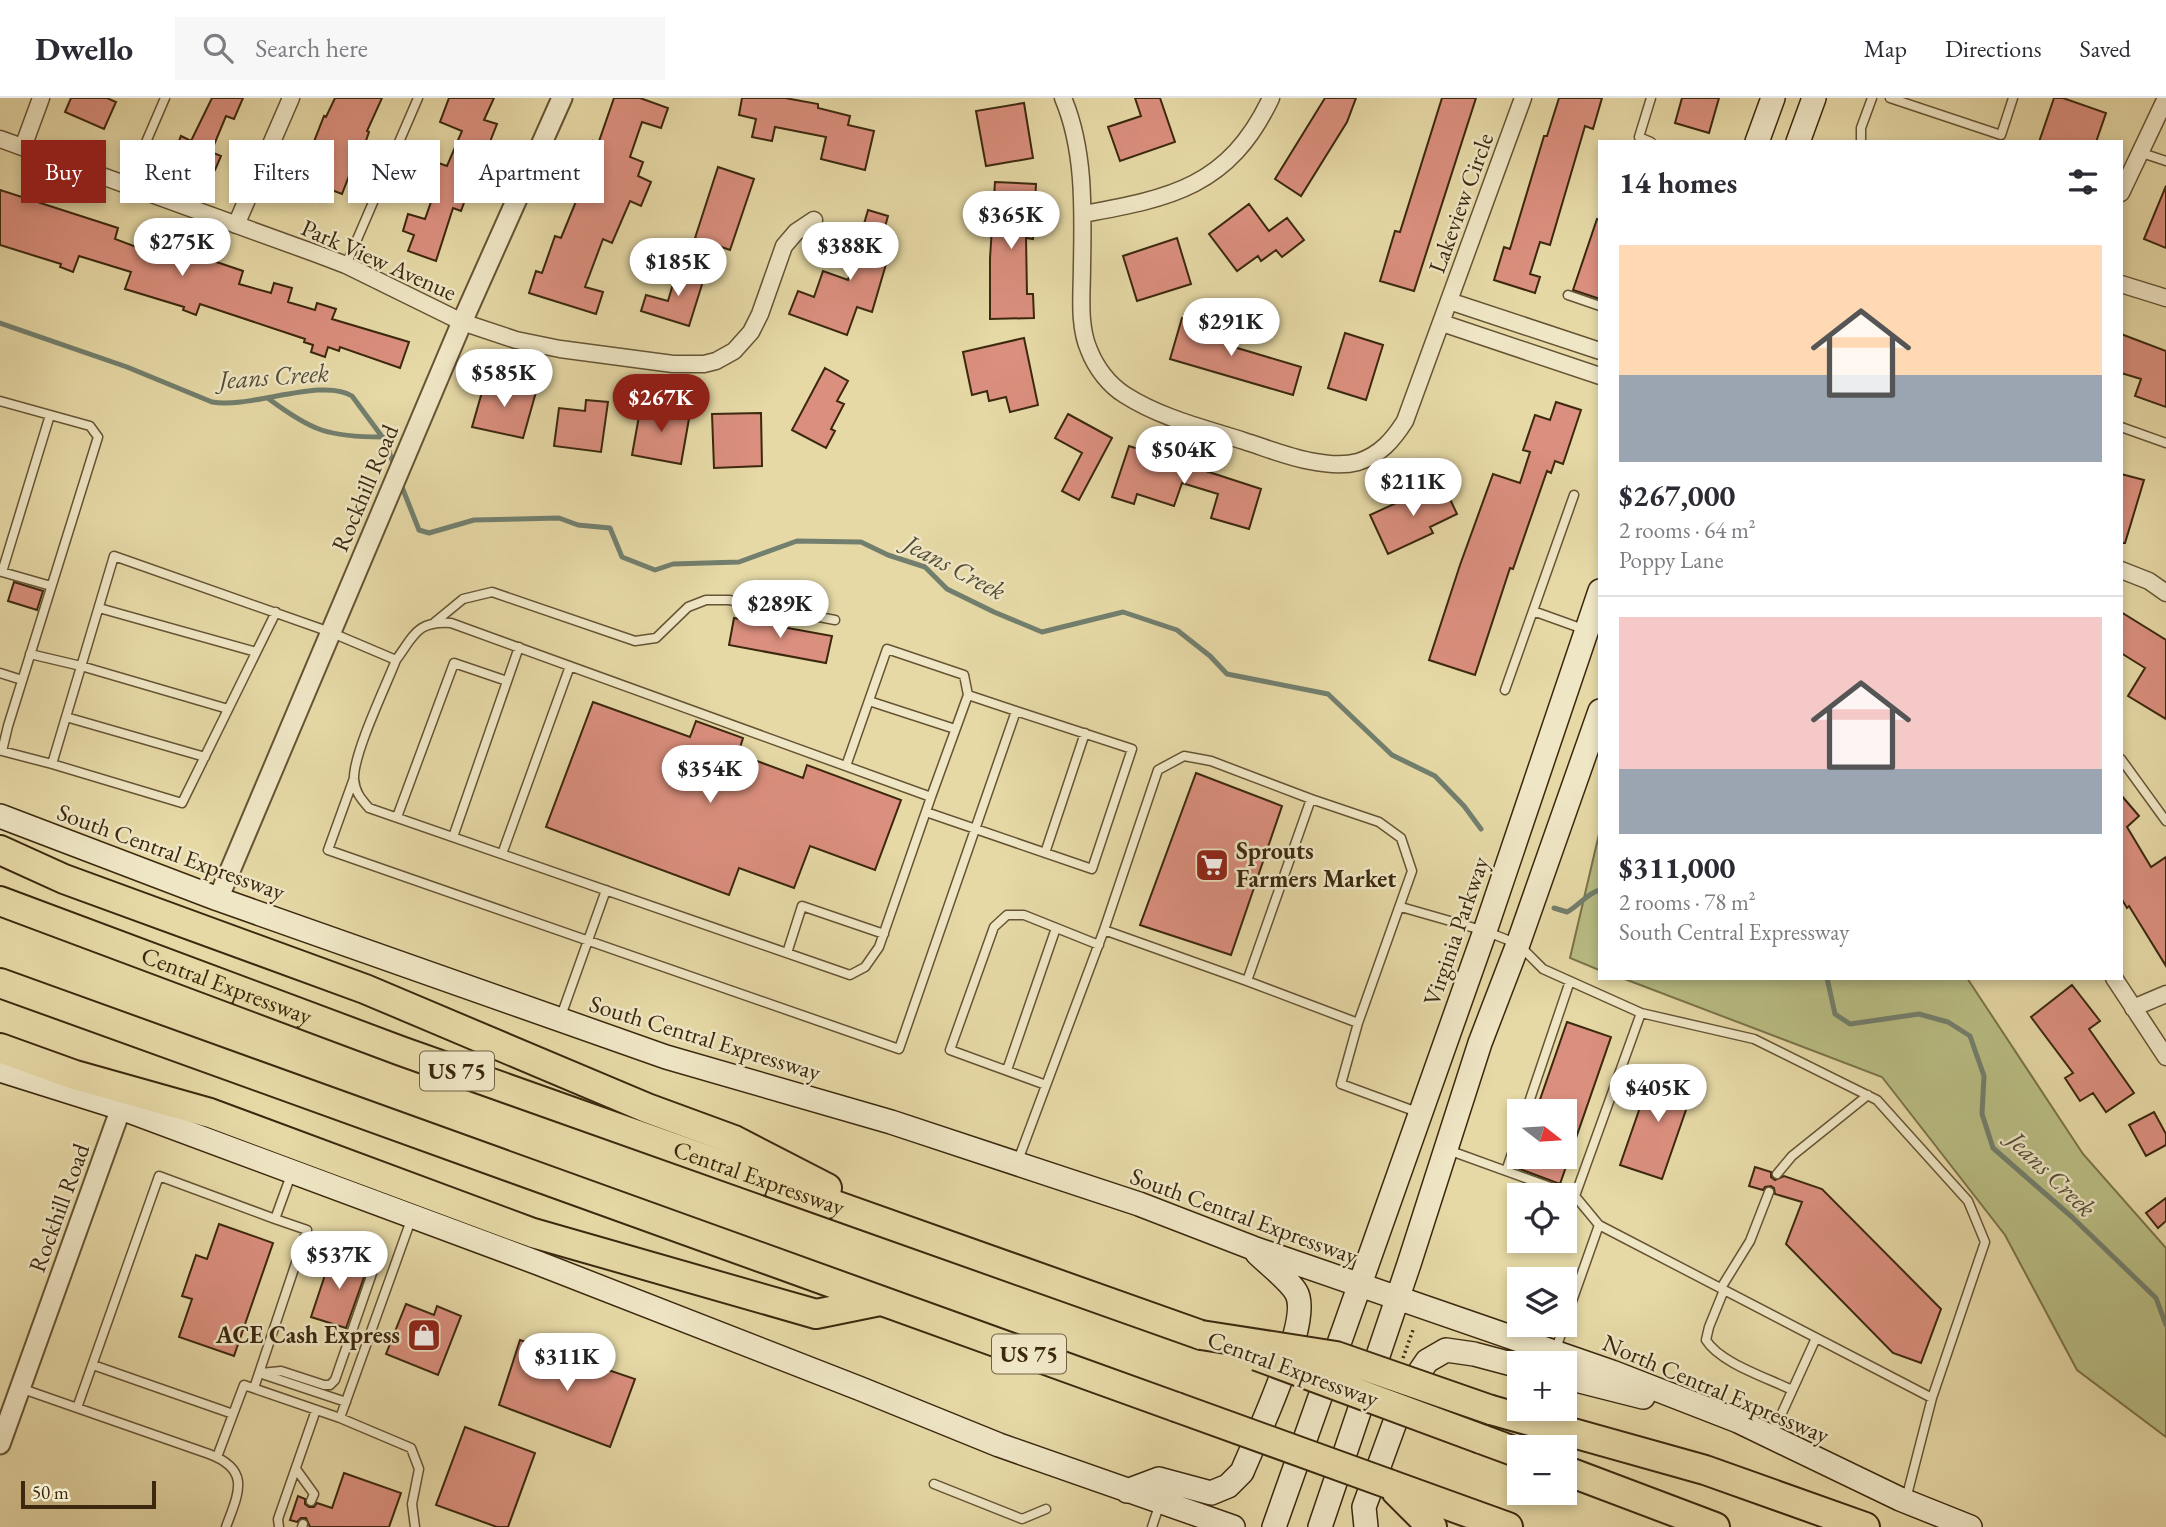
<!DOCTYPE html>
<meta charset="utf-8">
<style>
body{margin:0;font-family:"EB Garamond",serif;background:#f7f7f7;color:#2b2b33;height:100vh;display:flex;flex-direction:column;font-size:26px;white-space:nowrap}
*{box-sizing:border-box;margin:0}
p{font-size:23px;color:#7c7c81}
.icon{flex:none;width:38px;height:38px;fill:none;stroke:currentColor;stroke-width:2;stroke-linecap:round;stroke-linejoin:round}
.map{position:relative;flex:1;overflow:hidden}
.panel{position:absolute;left:1598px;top:42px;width:525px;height:840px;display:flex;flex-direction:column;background:#fff;border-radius:0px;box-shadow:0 4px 10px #0003}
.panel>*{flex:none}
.top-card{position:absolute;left:21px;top:42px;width:665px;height:63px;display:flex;gap:14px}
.needle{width:46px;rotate:107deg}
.controls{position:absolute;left:1507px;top:1001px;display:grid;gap:14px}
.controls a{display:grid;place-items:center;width:70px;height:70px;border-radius:0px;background:#fff;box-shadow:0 4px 10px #0003;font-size:35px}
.scale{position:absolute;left:21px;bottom:18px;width:135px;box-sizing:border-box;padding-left:7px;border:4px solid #3b280e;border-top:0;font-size:19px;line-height:24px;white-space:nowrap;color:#3b280e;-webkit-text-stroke:5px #efe6c5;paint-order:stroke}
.price{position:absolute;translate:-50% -60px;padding:0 16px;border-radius:24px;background:#fff;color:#222;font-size:23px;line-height:46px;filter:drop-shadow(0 2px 4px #0008)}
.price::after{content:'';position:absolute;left:50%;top:42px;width:21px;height:16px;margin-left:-10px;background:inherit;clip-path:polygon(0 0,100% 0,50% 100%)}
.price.on{background:#8f2418;color:#fff}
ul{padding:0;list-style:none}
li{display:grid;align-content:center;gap:14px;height:371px;padding:0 21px}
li+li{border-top:2px solid #e1e1e2}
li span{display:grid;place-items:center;height:217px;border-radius:0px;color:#555}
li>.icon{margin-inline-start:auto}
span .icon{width:126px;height:126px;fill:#fffc;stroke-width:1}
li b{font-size:30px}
h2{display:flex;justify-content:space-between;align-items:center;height:84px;padding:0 21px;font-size:30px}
.chip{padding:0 24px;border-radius:0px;background:#fff;box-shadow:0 4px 10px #0003;font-size:24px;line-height:63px}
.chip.on{background:#8f2418;color:#fff}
header{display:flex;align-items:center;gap:42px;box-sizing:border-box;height:98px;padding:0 35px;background:#fff;border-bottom:2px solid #e1e1e2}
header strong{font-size:33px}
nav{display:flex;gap:38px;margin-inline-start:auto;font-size:24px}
.search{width:490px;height:63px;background:#f7f7f7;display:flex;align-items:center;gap:18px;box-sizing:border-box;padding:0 24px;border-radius:0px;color:#7c7c81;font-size:26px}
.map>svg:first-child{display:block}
.green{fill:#b9be84;stroke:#7a7349;stroke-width:2}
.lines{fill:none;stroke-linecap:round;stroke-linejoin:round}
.stream{stroke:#727f6e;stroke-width:5}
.building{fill:#db8f7e;stroke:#3b280e;stroke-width:2}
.service-casing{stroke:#665434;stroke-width:11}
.minor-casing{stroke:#665434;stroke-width:19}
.tertiary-casing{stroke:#665434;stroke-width:23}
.secondary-casing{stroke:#3b280e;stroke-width:26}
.motorway-casing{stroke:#3b280e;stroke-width:32}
.path{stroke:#3b280e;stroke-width:3.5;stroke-dasharray:2 3.5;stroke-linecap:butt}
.service{stroke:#efe6c5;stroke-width:8}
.minor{stroke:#efe6c5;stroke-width:16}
.tertiary{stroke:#efe6c5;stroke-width:19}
.secondary{stroke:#efe6c5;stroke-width:23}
.motorway{stroke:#e6d9a6;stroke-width:28}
.motorway-bridge-casing{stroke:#3b280e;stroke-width:32;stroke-linecap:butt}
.motorway-bridge{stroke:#e6d9a6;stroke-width:28}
.labels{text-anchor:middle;stroke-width:5;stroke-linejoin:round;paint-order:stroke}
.shield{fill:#efe6c5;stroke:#716145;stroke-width:2}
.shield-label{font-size:23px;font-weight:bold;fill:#3b280e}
.street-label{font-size:24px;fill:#3b280e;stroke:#efe6c5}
.poi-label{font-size:24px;font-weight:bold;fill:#3b280e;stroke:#efe6c5;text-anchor:start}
.water-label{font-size:26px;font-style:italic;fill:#524c36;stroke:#efe6c5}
</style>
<header>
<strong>Dwello</strong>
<div class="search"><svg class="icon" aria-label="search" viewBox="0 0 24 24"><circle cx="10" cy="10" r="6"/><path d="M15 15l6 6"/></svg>Search here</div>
<nav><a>Map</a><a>Directions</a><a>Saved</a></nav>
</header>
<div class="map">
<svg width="2166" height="1429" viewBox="0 0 2166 1429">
<rect width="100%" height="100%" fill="#e6d9a6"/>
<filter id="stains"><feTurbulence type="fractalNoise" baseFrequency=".00286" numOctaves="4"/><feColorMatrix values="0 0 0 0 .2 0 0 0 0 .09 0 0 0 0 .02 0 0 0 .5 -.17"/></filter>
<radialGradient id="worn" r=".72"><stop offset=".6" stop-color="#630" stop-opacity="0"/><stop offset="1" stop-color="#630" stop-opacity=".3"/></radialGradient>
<path class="green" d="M1599,736V872L1570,860Z
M1622,880H1967L2083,1056L2166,1150V1339L2077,1272L2005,1137L1882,979Z"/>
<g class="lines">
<path class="stream" d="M0,225L127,269L212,304C250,311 323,279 352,298L386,344L394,368
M269,301C312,333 328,339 383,339
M400,384L419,432L429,435L474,422L559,420L578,427L610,430L622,459L655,472L673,466L739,464L797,443L861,444L888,457L925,469L947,491L994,514L1042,534L1123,514L1177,532L1210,558L1227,576L1328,596L1392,657L1435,678L1464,708L1481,731
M1554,810L1567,814C1579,808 1587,795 1600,792
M1827,880L1835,916L1850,926L1919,916L1948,924L1970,938L1984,978L1982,1016L1993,1050L2072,1119L2156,1200L2166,1227"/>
</g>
<path class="building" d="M71,0H107L116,4L104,31L65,14Z
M212,0H243L234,21L226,18L211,54L221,58L215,72L174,55L181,38L191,43Z
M335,0H382L367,33L369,34L362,54L359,52L342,96L324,89L319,104L294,95L324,18L326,19Z
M449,0H494L484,22L497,26L484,59L481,58L461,113L453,110L436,163L408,153L414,137L403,133L408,116L425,121L438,84L418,77L424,60L447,68L462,33L440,24Z
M614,0H640L668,10L661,30L642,24L630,59L643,64L638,78L651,84L641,108L630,103L612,145L603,141L585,189L603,194L596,216L529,195L536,173L542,175L555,138L561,140L584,84L577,81L593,43L598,46Z
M742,0H785L818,6V10L850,18L848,27L874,33L865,72L821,61L826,39L775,29L772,43L752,39L756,21L739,17Z
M1135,0H1160L1175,44L1120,63L1108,29L1141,18Z
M1325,0H1356L1347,24L1301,98L1275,81Z
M1442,0H1476L1414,193L1380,183L1395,133L1400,134Z
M1559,0H1602L1593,31L1585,28L1550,147L1540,144L1530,176L1540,179L1535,195L1494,182L1504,149L1510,151L1544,38H1547Z
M1682,0H1719L1709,35L1675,25Z
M2054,0H2063L2106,15L2096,44H2039Z
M1024,5L1033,60L986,68L976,13Z
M718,69L754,81L730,152L695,140Z
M995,84L1036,86L1033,141L1026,140L1027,196H1033L1034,220L990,221V160Z
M2166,88V150L2144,141Z
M0,92L118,130L115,141L152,155L157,139L177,145L175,150L243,173L239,186L271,195L274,185L292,190L288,204L315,212L317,205L336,211L332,221L409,244L400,270L340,249L339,253L328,249L325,259L311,254L313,247L304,244L305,241L200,206L196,217L183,212L184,209L125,191L131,174L79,158L73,174L60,169L61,166L0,147Z
M1249,106L1269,133L1287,120L1304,142L1282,159L1276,152L1261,163L1258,158L1237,173L1209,136Z
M868,112L888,118L883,136L894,139L872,214L857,209L847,237L789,216L798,193L814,199L823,173L848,182Z
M1597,121L1600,122V201L1573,192Z
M1177,140L1191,186L1137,203L1123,158Z
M678,169L705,177L689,228L641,213L646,197L668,203Z
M1182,220L1238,236L1234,249L1301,269L1293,297L1170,261Z
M1345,235L1383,247L1366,302L1328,290Z
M2121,236L2166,253V309L2135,298L2141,281L2121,275Z
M1024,240L1038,307L1010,314L1006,299L989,303L987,293L972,297L963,254Z
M825,270L848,283L837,303L844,306L831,331L835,333L826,350L792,332Z
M486,280L536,294L523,340L472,329Z
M586,302L608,304L601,354L554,348L559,310L585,313Z
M1556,304L1581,312L1563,366L1555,363L1551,375L1547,373L1513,471L1510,470L1475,577L1429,562L1460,467L1493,376L1520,385L1530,354L1523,352L1535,317L1550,322Z
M641,307L690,315L681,366L632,357Z
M761,315L762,368L714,370L712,316Z
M1068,316L1112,340L1079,402L1062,393L1082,355L1055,340Z
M1129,348L1261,391L1249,431L1211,420L1218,396L1182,385L1174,408L1137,396L1134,406L1112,399Z
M2121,376L2144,382L2125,445H2121Z
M1442,384L1457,416L1430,429L1433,435L1388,456L1370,417Z
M14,484L43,493L37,512L8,503Z
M2121,514L2166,542V621L2128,598L2145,570L2121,555Z
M734,520L832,538L826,565L729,547Z
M593,604L690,639L696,623L743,640L738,656L803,680L807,667L901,702L875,772L810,748L794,790L739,770L729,797L546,729Z
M1196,675L1282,708L1231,857L1140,827Z
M2121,697L2139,718L2127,729L2151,769L2166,759V868L2129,808L2127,810L2121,800Z
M2072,887L2100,923L2089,931L2134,995L2106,1014L2093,995L2080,1003L2065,980L2073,975L2031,919Z
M1567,924L1611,939L1560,1086L1517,1070L1521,1059H1564V1013H1536Z
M1653,972L1695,986L1662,1081L1620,1067Z
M2154,1014L2166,1036V1047L2146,1058L2129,1027Z
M1755,1069L1771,1074V1079L1775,1082L1784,1078L1822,1091L1941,1211L1921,1265L1893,1255L1786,1146L1802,1104L1775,1096L1774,1090L1771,1088L1765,1089L1763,1092L1749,1088Z
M2166,1100V1123L2158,1130L2146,1115Z
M219,1126L273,1145L234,1258L179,1239L192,1201L182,1198L196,1157L207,1161Z
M332,1156L368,1168L346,1230L311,1219Z
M406,1206L434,1217L437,1208L461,1218L438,1277L386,1256Z
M520,1242L635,1281L610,1349L499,1307Z
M465,1329L535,1355L508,1429H497L436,1407Z
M344,1375L401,1395L389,1429H310L306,1420H301L297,1424L290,1422L298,1398L305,1401V1406L309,1409H314L317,1405L332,1410Z"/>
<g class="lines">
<g class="service-casing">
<path id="service" d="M1890,0L2001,37L2013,0
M1651,44L1639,39L1651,0
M1861,44V30L1872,0
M2139,54L2166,63
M128,86L165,0
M346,167L418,0
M1568,197L1600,208
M0,303L90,328L98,339L8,628L2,653L52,666L114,458L330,534L396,562C386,588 353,656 354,681C355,694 361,701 369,710L850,877L865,869L879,849L931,699L451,525C417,523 415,536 396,562
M50,317L2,474L51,488
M2121,329L2166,345
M99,510L256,554
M1533,513L1586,532
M435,524L463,501L492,494L635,543L656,540L688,509L706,502H729L835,522
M30,556L81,568L228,611
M0,575L22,582
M1505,592L1574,397
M869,603L955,631
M66,619L205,659
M2121,661L2166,723
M52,666L182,705L276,514
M846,668L887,551L964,577L968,597
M354,680L328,752L899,951L1016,613L968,597L931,699
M926,714L1092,771L1132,651L1016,613
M397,719L454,565L507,583
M453,739L519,549
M1045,755L1085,635
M502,756L570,568
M1401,809L1485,833L1518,846L1543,871L1641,915L1575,1098L1448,1052
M1104,832L1158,672L1184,658L1211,663L1311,701L1247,883L1358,925L1412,773L1401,740L1379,724L1311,701
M787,855L802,808L884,836
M1641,915L1754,941L1877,1002L1968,1103L1985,1144L1932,1300
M561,918L606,792
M1358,925L1341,986L1417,1014
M1007,972L1056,830
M1046,987L950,952L994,829L1007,817H1024L1099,847
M1526,1013L1570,883
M1017,1065L1104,832L1247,883
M1506,1073L1519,1035
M1777,1076L1792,1058L1868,997
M1599,1127L1932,1300L1906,1401
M1721,1190L1750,1143L1769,1094
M1724,1192L1709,1229L1706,1242C1720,1265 1768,1280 1792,1292
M1564,1226L1599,1127L1575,1098
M1555,1254L1564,1227
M93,1267L233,1316
M261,1275L281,1273L324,1287H330L335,1282L378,1158
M265,1277L346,1304
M20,1290L209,1356C252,1372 238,1396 226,1429
M254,1290L307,1132L275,1121
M77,1310L159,1078L275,1121L291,1077
M340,1320L411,1122
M1772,1337L1816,1240
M217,1359L244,1287L340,1320L411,1350L419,1371L412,1406L415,1429
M296,1371L314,1396L311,1403
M934,1386L1022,1421L1046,1411
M279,1429L278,1421L316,1312
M302,1429L303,1426
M1152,1429L1160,1405"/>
</g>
<g class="minor-casing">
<path id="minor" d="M1063,0C1085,52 1083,112 1082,168C1082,195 1078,227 1089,252C1096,270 1109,287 1125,297C1161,320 1204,330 1244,343C1266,350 1288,359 1310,363C1325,366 1343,368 1358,364C1380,357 1393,342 1405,323L1523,0
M0,41L317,156L346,167L462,224L516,242L560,251L673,266H704L716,263L734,253L751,234L760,216L784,148L796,134L814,122
M23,49L41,0
M2121,95L2166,0
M1083,116C1171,100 1229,89 1271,0
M236,127L291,0
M2121,186L2166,200
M1449,203L1600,253
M1442,225L1600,278
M2121,472L2149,483L2166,495
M2114,880L2166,959
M2133,910L2166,896"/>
</g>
<g class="tertiary-casing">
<path id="tertiary" d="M218,801L462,224L562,0
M0,1346L121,1010"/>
</g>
<g class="secondary-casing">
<path id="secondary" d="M1757,44L1773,0
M1798,44L1814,0
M0,718L218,801L666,959L891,1024L1139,1106L1253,1150L1612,1274L1738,1323L1900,1401L1970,1429
M0,972L121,1010L538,1165L861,1291L999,1347L1233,1429
M1564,1279L1643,1299
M1127,1393L1159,1381L1211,1395L1228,1388L1242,1374C1255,1342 1313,1222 1296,1194C1289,1182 1268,1166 1257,1155
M1274,1429L1485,833L1600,493
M1320,1429L1409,1166L1480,945L1518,846L1600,613
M1366,1429L1364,1409L1406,1294L1427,1263L1446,1252L1474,1256L1519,1268"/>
</g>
<g class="motorway-casing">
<g id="motorway">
<path d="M0,752L64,781L365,891L647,1010L734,1042L827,1090"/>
<path id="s1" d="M0,803L401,953L1201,1237"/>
<path d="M0,885L1176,1309"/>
<path d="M0,950L75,977L210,1015L533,1135L816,1216L880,1203"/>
<path d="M1491,1312L1705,1372L1865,1429"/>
<path d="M1481,1341L1519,1355"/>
<path d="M1564,1372L1715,1429"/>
<path d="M1389,1386L1508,1429"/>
<path d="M1396,1393L1432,1429"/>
</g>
</g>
<path class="path" d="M1403,1260L1413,1232"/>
<use href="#service" class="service"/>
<use href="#minor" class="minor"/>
<use href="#tertiary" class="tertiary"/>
<use href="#secondary" class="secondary"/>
<use href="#motorway" class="motorway"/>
<g class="motorway-bridge-casing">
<path id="motorway-bridge" d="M1201,1237L1336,1258L1491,1312
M1257,1258L1481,1341
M1176,1309L1389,1386"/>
</g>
<use href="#motorway-bridge" class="motorway-bridge"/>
</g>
<defs>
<g id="supermarket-square" transform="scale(1.75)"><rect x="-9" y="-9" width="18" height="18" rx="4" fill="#8f2418" stroke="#efe6c5"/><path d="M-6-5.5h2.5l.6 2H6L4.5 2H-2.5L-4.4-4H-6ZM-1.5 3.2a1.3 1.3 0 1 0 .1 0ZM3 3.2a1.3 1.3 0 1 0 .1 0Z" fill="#fff"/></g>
<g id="shop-square" transform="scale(1.75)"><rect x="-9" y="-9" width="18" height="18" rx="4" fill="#8f2418" stroke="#efe6c5"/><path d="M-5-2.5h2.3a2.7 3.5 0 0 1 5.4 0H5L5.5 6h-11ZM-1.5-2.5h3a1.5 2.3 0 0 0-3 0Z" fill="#fff"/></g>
</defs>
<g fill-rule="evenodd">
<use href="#supermarket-square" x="1212" y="767"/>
<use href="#shop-square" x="424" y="1237"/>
</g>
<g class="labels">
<g class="shield">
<rect x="420" y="953.5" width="74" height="39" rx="5"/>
<rect x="992" y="1236.5" width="74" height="39" rx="5"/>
</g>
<g class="shield-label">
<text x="457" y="981">US 75</text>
<text x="1029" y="1264">US 75</text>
</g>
<g class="street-label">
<text transform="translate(1461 105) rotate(-70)" y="8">Lakeview Circle</text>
<text transform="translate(379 162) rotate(24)" y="8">Park View Avenue</text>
<text transform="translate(365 390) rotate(-67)" y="8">Rockhill Road</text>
<text transform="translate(171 754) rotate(20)" y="8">South Central Expressway</text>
<text transform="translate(1456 833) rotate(-71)" y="8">Virginia Parkway</text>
<text dy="8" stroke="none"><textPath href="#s1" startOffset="242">Central Expressway</textPath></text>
<text transform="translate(705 940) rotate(17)" y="8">South Central Expressway</text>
<text dy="8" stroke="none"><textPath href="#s1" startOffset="808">Central Expressway</textPath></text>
<text transform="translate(59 1110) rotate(-70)" y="8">Rockhill Road</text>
<text transform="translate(1244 1118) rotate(20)" y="8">South Central Expressway</text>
<text transform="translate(1293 1271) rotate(20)" y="8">Central Expressway</text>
<text transform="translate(1716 1291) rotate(23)" y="8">North Central Expressway</text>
</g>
<g class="poi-label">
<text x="1236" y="761">Sprouts<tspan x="1236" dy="28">Farmers Market</tspan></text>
<text x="400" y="1245" text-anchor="end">ACE Cash Express</text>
</g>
<g class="water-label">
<text transform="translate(274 278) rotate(-4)" y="9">Jeans Creek</text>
<text transform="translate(955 469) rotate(28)" y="9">Jeans Creek</text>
<text transform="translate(2052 1076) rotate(44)" y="9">Jeans Creek</text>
</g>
</g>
<rect width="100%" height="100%" filter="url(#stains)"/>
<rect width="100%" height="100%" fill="url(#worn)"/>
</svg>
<div class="controls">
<a><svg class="needle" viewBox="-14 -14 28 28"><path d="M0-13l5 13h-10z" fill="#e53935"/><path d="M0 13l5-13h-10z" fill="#7c7c81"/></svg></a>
<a><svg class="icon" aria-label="locate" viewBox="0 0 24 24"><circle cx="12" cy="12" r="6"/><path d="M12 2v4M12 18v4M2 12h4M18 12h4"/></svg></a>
<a><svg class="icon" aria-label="layers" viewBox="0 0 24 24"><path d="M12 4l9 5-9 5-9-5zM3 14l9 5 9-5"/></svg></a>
<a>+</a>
<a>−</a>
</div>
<div class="scale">50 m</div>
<b class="price" style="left:1011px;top:153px">$365K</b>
<b class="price" style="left:182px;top:180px">$275K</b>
<b class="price" style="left:850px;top:184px">$388K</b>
<b class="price" style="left:678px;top:200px">$185K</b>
<b class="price" style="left:1231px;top:260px">$291K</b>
<b class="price" style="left:504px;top:311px">$585K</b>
<b class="price on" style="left:661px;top:336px">$267K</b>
<b class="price" style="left:1184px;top:388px">$504K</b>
<b class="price" style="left:1413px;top:420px">$211K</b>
<b class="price" style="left:780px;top:542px">$289K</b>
<b class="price" style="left:710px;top:707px">$354K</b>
<b class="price" style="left:1658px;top:1026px">$405K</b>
<b class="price" style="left:339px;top:1193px">$537K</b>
<b class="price" style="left:567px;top:1295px">$311K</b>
<div class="top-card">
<a class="chip on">Buy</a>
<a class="chip">Rent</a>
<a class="chip">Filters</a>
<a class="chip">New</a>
<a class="chip">Apartment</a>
</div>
<section class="panel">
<h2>14 homes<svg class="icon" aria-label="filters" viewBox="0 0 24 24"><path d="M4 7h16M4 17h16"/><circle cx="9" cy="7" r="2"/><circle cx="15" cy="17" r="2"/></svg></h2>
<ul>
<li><span style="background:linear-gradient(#ffd9b3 60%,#9aa5b1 0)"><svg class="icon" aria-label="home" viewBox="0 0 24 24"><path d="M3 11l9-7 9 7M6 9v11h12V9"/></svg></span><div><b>$267,000</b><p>2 rooms · 64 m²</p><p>Poppy Lane</p></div></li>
<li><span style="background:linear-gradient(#f6c9c9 70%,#9aa5b1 0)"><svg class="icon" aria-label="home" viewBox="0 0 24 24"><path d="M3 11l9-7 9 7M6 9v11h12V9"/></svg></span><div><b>$311,000</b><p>2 rooms · 78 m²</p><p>South Central Expressway</p></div></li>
</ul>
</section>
</div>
